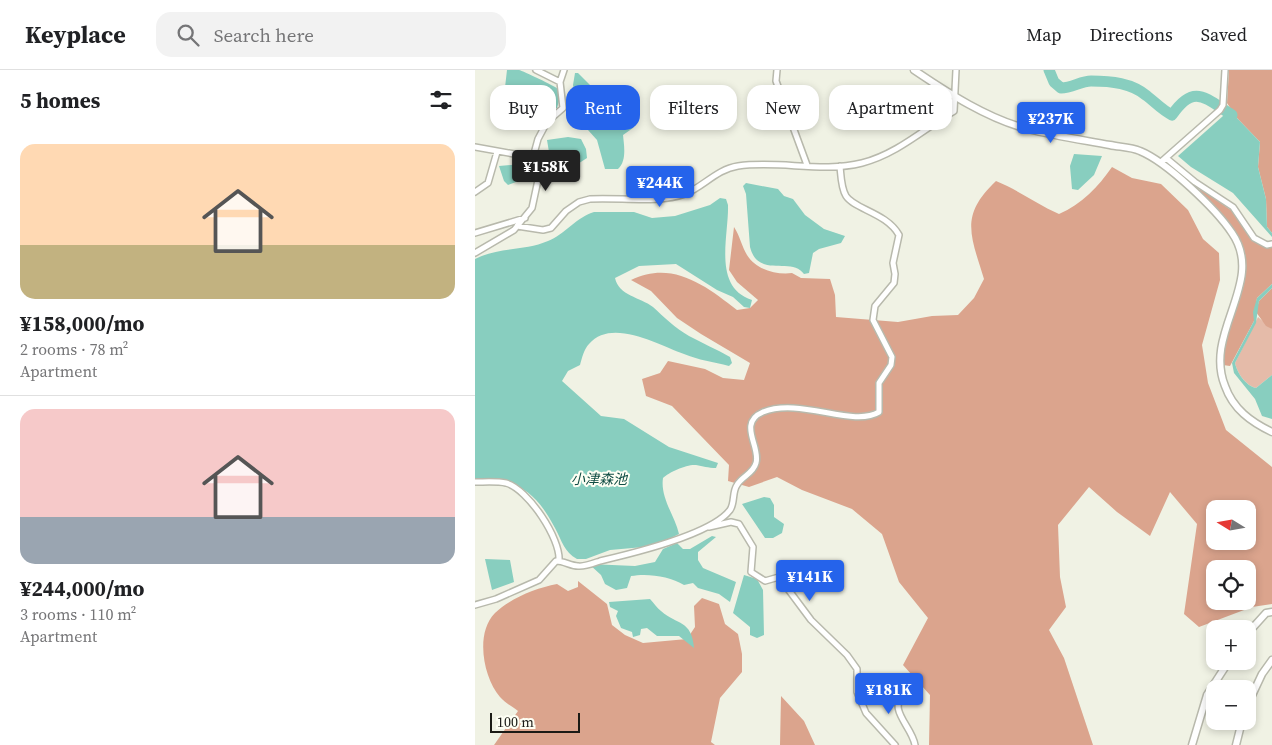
<!DOCTYPE html>
<meta charset="utf-8">
<style>
body{margin:0;font-family:"Source Serif 4","Noto Sans JP",serif;background:#f2f2f2;color:#202124;height:100vh;display:flex;flex-direction:column;font-size:19px;white-space:nowrap}
*{box-sizing:border-box;margin:0}
p{font-size:16px;color:#757577}
.icon{flex:none;width:28px;height:28px;fill:none;stroke:currentColor;stroke-width:2;stroke-linecap:round;stroke-linejoin:round}
.map{position:relative;flex:1;overflow:hidden}
.panel{display:flex;flex-direction:column;background:#fff;width:475px}
.panel>*{flex:none}
.hud{position:absolute;left:15px;top:15px;width:475px;height:45px;display:flex;gap:10px}
.needle{width:32px;rotate:281deg}
.tools{position:absolute;left:731px;top:430px;display:grid;gap:10px}
.tools a{display:grid;place-items:center;width:50px;height:50px;border-radius:10px;background:#fff;box-shadow:0 2px 8px #0003;font-size:25px}
.scale{position:absolute;left:15px;bottom:12px;width:90px;box-sizing:border-box;padding-left:5px;border:2px solid #1b1b16;border-top:0;font-size:14px;line-height:18px;white-space:nowrap;color:#1b1b16;-webkit-text-stroke:4px #fefff4;paint-order:stroke}
.price{position:absolute;translate:-50% -42px;padding:0 11px;border-radius:5px;background:#2563eb;color:#fff;font-size:16px;line-height:32px;filter:drop-shadow(0 1px 2px #0008)}
.price::after{content:'';position:absolute;left:50%;top:30px;width:15px;height:11px;margin-left:-8px;background:inherit;clip-path:polygon(0 0,100% 0,50% 100%)}
.price.current{background:#222;color:#fff}
ul{padding:0;list-style:none}
li{display:grid;align-content:center;gap:10px;height:265px;padding:0 20px}
li+li{border-top:1px solid #e0e0e0}
li span{display:grid;place-items:center;height:155px;border-radius:15px;color:#555}
li>.icon{margin-inline-start:auto}
span .icon{width:90px;height:90px;fill:#fffc;stroke-width:1}
li b{font-size:21px}
h2{display:flex;justify-content:space-between;align-items:center;height:60px;padding:0 20px;font-size:21px}
.pill{padding:0 18px;border-radius:15px;background:#fff;box-shadow:0 2px 8px #0003;font-size:18px;line-height:45px}
.pill.current{background:#2563eb;color:#fff}
header{display:flex;align-items:center;gap:30px;box-sizing:border-box;height:70px;padding:0 25px;background:#fff;border-bottom:1px solid #e0e0e0}
header strong{font-size:24px}
nav{display:flex;gap:28px;margin-inline-start:auto;font-size:18px}
.search{width:350px;height:45px;background:#f2f2f2;display:flex;align-items:center;gap:12px;box-sizing:border-box;padding:0 18px;border-radius:15px;color:#757577;font-size:19px}
main{display:flex;flex:1;min-height:0}
.map>svg:first-child{display:block}
.green{fill:#e5bba9}
.forest{fill:#dba48d;fill-rule:evenodd}
.water{fill:#88cebf}
.lines{fill:none;stroke-linecap:round;stroke-linejoin:round}
.river{stroke:#88cebf;stroke-width:11}
.minor-casing{stroke:#b8b9ac;stroke-width:8}
.tertiary-casing{stroke:#b8b9ac;stroke-width:9}
.minor{stroke:#fff;stroke-width:5}
.tertiary{stroke:#fff;stroke-width:6}
.labels{text-anchor:middle;stroke-width:4;stroke-linejoin:round;paint-order:stroke}
.water-label{font-size:14px;font-style:italic;fill:#124e45;stroke:#fefff4}
</style>
<header>
<strong>Keyplace</strong>
<div class="search"><svg class="icon" aria-label="search" viewBox="0 0 24 24"><circle cx="10" cy="10" r="6"/><path d="M15 15l6 6"/></svg>Search here</div>
<nav><a>Map</a><a>Directions</a><a>Saved</a></nav>
</header>
<main>
<section class="panel">
<h2>5 homes<svg class="icon" aria-label="filters" viewBox="0 0 24 24"><path d="M4 7h16M4 17h16"/><circle cx="9" cy="7" r="2"/><circle cx="15" cy="17" r="2"/></svg></h2>
<ul>
<li><span style="background:linear-gradient(#ffd9b3 65%,#c2b280 0)"><svg class="icon" aria-label="home" viewBox="0 0 24 24"><path d="M3 11l9-7 9 7M6 9v11h12V9"/></svg></span><div><b>¥158,000/mo</b><p>2 rooms · 78 m²</p><p>Apartment</p></div></li>
<li><span style="background:linear-gradient(#f6c9c9 70%,#9aa5b1 0)"><svg class="icon" aria-label="home" viewBox="0 0 24 24"><path d="M3 11l9-7 9 7M6 9v11h12V9"/></svg></span><div><b>¥244,000/mo</b><p>3 rooms · 110 m²</p><p>Apartment</p></div></li>
</ul>
</section>
<div class="map">
<svg width="797" height="675" viewBox="0 0 797 675">
<rect width="100%" height="100%" fill="#f0f2e4"/>
<path class="green" d="M783,247L797,259V305L781,318C771,316 762,303 760,293Z"/>
<path class="forest" d="M754,0H797V163L792,157L791,129L783,97L785,72L762,48L752,33Z
M637,97L657,108L686,114L713,140L728,169L744,183L745,210L727,275L733,313L751,360L797,397V534L777,537L724,557L709,544L722,454L695,422L675,466L642,442L614,417L583,455L585,507L591,537L574,560L589,588L618,675H454L455,625L428,595L453,548L424,512L407,464L377,439L327,420L302,407L274,417L253,411L254,395L197,336L171,326L167,309L185,303L193,291L230,299L248,308L269,310L275,293L226,264L202,248L176,221L156,210C197,190 230,215 262,240L275,238L283,230L262,212L254,200L259,157C265,166 267,177 272,185C281,200 302,205 317,203L326,208L355,209L360,225L361,247L423,252L457,246L483,245L499,228L509,209C496,166 484,146 521,111C543,120 562,134 584,144C607,134 623,117 637,97ZM740,439H772V471H740ZM740,499H772V531H740Z
M726,119L760,143L781,172L797,177V214L782,228L779,251L755,296L748,295C747,276 754,260 760,242C784,179 768,166 723,122Z
M797,218V259L791,256L781,242L784,231Z
M103,511L132,534L137,555L150,565L168,573L212,569L220,557L219,536L227,528L244,534L250,554L263,564L267,584V602L245,628L236,672L240,675H19L43,641C38,637 30,633 25,627C8,607 0,563 20,543C36,528 61,518 82,514L93,521L103,517Z
M306,626L329,651L340,675H305Z"/>
<path class="water" d="M32,0C35,0 40,0 44,0C48,1 80,16 83,19L85,27L82,38L61,42L32,44L29,26Z
M100,3H103L123,23L122,37L159,54L158,58L148,65C149,75 152,91 143,99H130L122,70L104,50L98,15Z
M757,38L762,48L785,72L783,97L791,129L792,157L797,163V167L758,123L716,97L703,86Z
M93,67L106,69L111,79L112,88L98,97L93,105L82,110L75,88L72,70Z
M599,84L627,86L619,105L603,120L597,119L595,96Z
M48,94L58,96L54,107L33,115L29,111L24,96Z
M271,113L303,119L309,126L318,129L330,145L349,159L370,166L366,173L344,179L338,183L334,203L329,204C317,186 283,209 275,177L271,124L268,116Z
M245,128L251,129L253,135C254,166 237,217 277,230L275,238L269,237L258,227L242,220L201,194L164,196L140,208C144,226 165,227 178,237C189,247 200,258 214,266C227,273 241,279 255,287L257,293L254,296C239,292 223,290 209,284C185,276 137,247 114,274C109,279 107,288 105,295L93,301L87,311L126,346L149,349L194,377L243,393L241,398C233,398 228,396 221,395C212,394 194,402 188,408C185,428 200,446 204,464L180,476L135,480L111,489H102C89,482 87,471 80,458C60,420 42,410 0,408V189C23,177 50,181 73,171C89,165 103,146 119,142H159L177,148L200,146L235,135Z
M797,214V218L784,231L781,253L760,293C762,303 771,316 781,318L797,305V349L787,346L780,329L759,303L757,293L779,251L778,242L782,228Z
M289,427L295,428L299,435V447L309,454L307,463L298,468H290L267,434Z
M237,466L241,467L223,482V490L228,498L261,512L255,532L244,524L223,518L218,513L209,515C195,506 172,503 156,506L152,518L141,520L130,514L126,505L114,494L160,496L180,492L188,479L202,473L208,479H215Z
M10,489L35,490L39,512L17,520Z
M269,505L282,509L288,520L289,565L282,568L275,565V557L258,543Z
M175,529C179,533 182,538 186,541C202,555 217,550 219,578L204,566H182L172,558L166,559L165,565L158,567L157,562L146,558L141,546L143,541L135,537L134,532Z"/>
<g class="lines">
<path class="river" d="M574,0L579,12L586,18C597,18 606,11 616,11C636,11 657,13 672,26C681,33 687,40 697,45C719,13 730,28 757,45"/>
<g class="minor-casing">
<path id="minor" d="M302,0L301,11L332,95
M85,12L89,0
M0,77L62,88
M691,88L720,112L758,137L779,168L792,175L797,174
M686,92L745,40L748,35L750,0
M0,122L13,113L22,82
M42,156L68,160L76,158L91,141L104,132L115,129C144,127 183,134 210,124C228,117 242,99 263,96C304,90 347,103 387,93C422,84 449,59 479,41L481,0
M0,163L50,148
M0,183L39,160L57,138L63,110L60,80L63,69L72,52L88,38L85,12L61,0
M0,412C10,412 22,411 31,413C53,419 86,469 84,491
M234,457L256,452L264,454L278,477L276,502L290,511L304,507L336,550L372,585L382,599V622L391,643L420,675
M0,535L21,529L64,510L81,491C89,491 96,496 103,496C109,497 119,493 125,491C155,484 236,465 255,440C260,433 257,422 262,415C267,406 278,404 281,393C286,377 262,353 288,342C325,327 378,358 404,342V313L416,295L417,287L398,250L400,236L419,213L420,204L418,193L424,165C412,143 379,139 371,126C366,118 366,106 365,96
M430,623C411,639 437,656 440,675"/>
</g>
<g class="tertiary-casing">
<path id="tertiary" d="M439,0C473,23 513,49 553,59C580,66 608,70 635,75C644,77 656,77 665,81C692,92 741,139 757,163C791,212 728,262 750,316C758,339 776,352 797,362
M772,564L791,543L797,542
M772,636L787,604L797,590
M717,675L732,625L754,591
M761,675L767,651"/>
</g>
<use href="#minor" class="minor"/>
<use href="#tertiary" class="tertiary"/>
</g>
<g class="labels">
<g class="water-label">
<text x="124" y="414">小津森池</text>
</g>
</g>
</svg>
<div class="tools">
<a><svg class="needle" viewBox="-14 -14 28 28"><path d="M0-13l5 13h-10z" fill="#e53935"/><path d="M0 13l5-13h-10z" fill="#757577"/></svg></a>
<a><svg class="icon" aria-label="locate" viewBox="0 0 24 24"><circle cx="12" cy="12" r="6"/><path d="M12 2v4M12 18v4M2 12h4M18 12h4"/></svg></a>
<a>+</a>
<a>−</a>
</div>
<div class="scale">100 m</div>
<b class="price" style="left:576px;top:74px">¥237K</b>
<b class="price current" style="left:71px;top:122px">¥158K</b>
<b class="price" style="left:185px;top:138px">¥244K</b>
<b class="price" style="left:335px;top:532px">¥141K</b>
<b class="price" style="left:414px;top:645px">¥181K</b>
<div class="hud">
<a class="pill">Buy</a>
<a class="pill current">Rent</a>
<a class="pill">Filters</a>
<a class="pill">New</a>
<a class="pill">Apartment</a>
</div>
</div>
</main>
